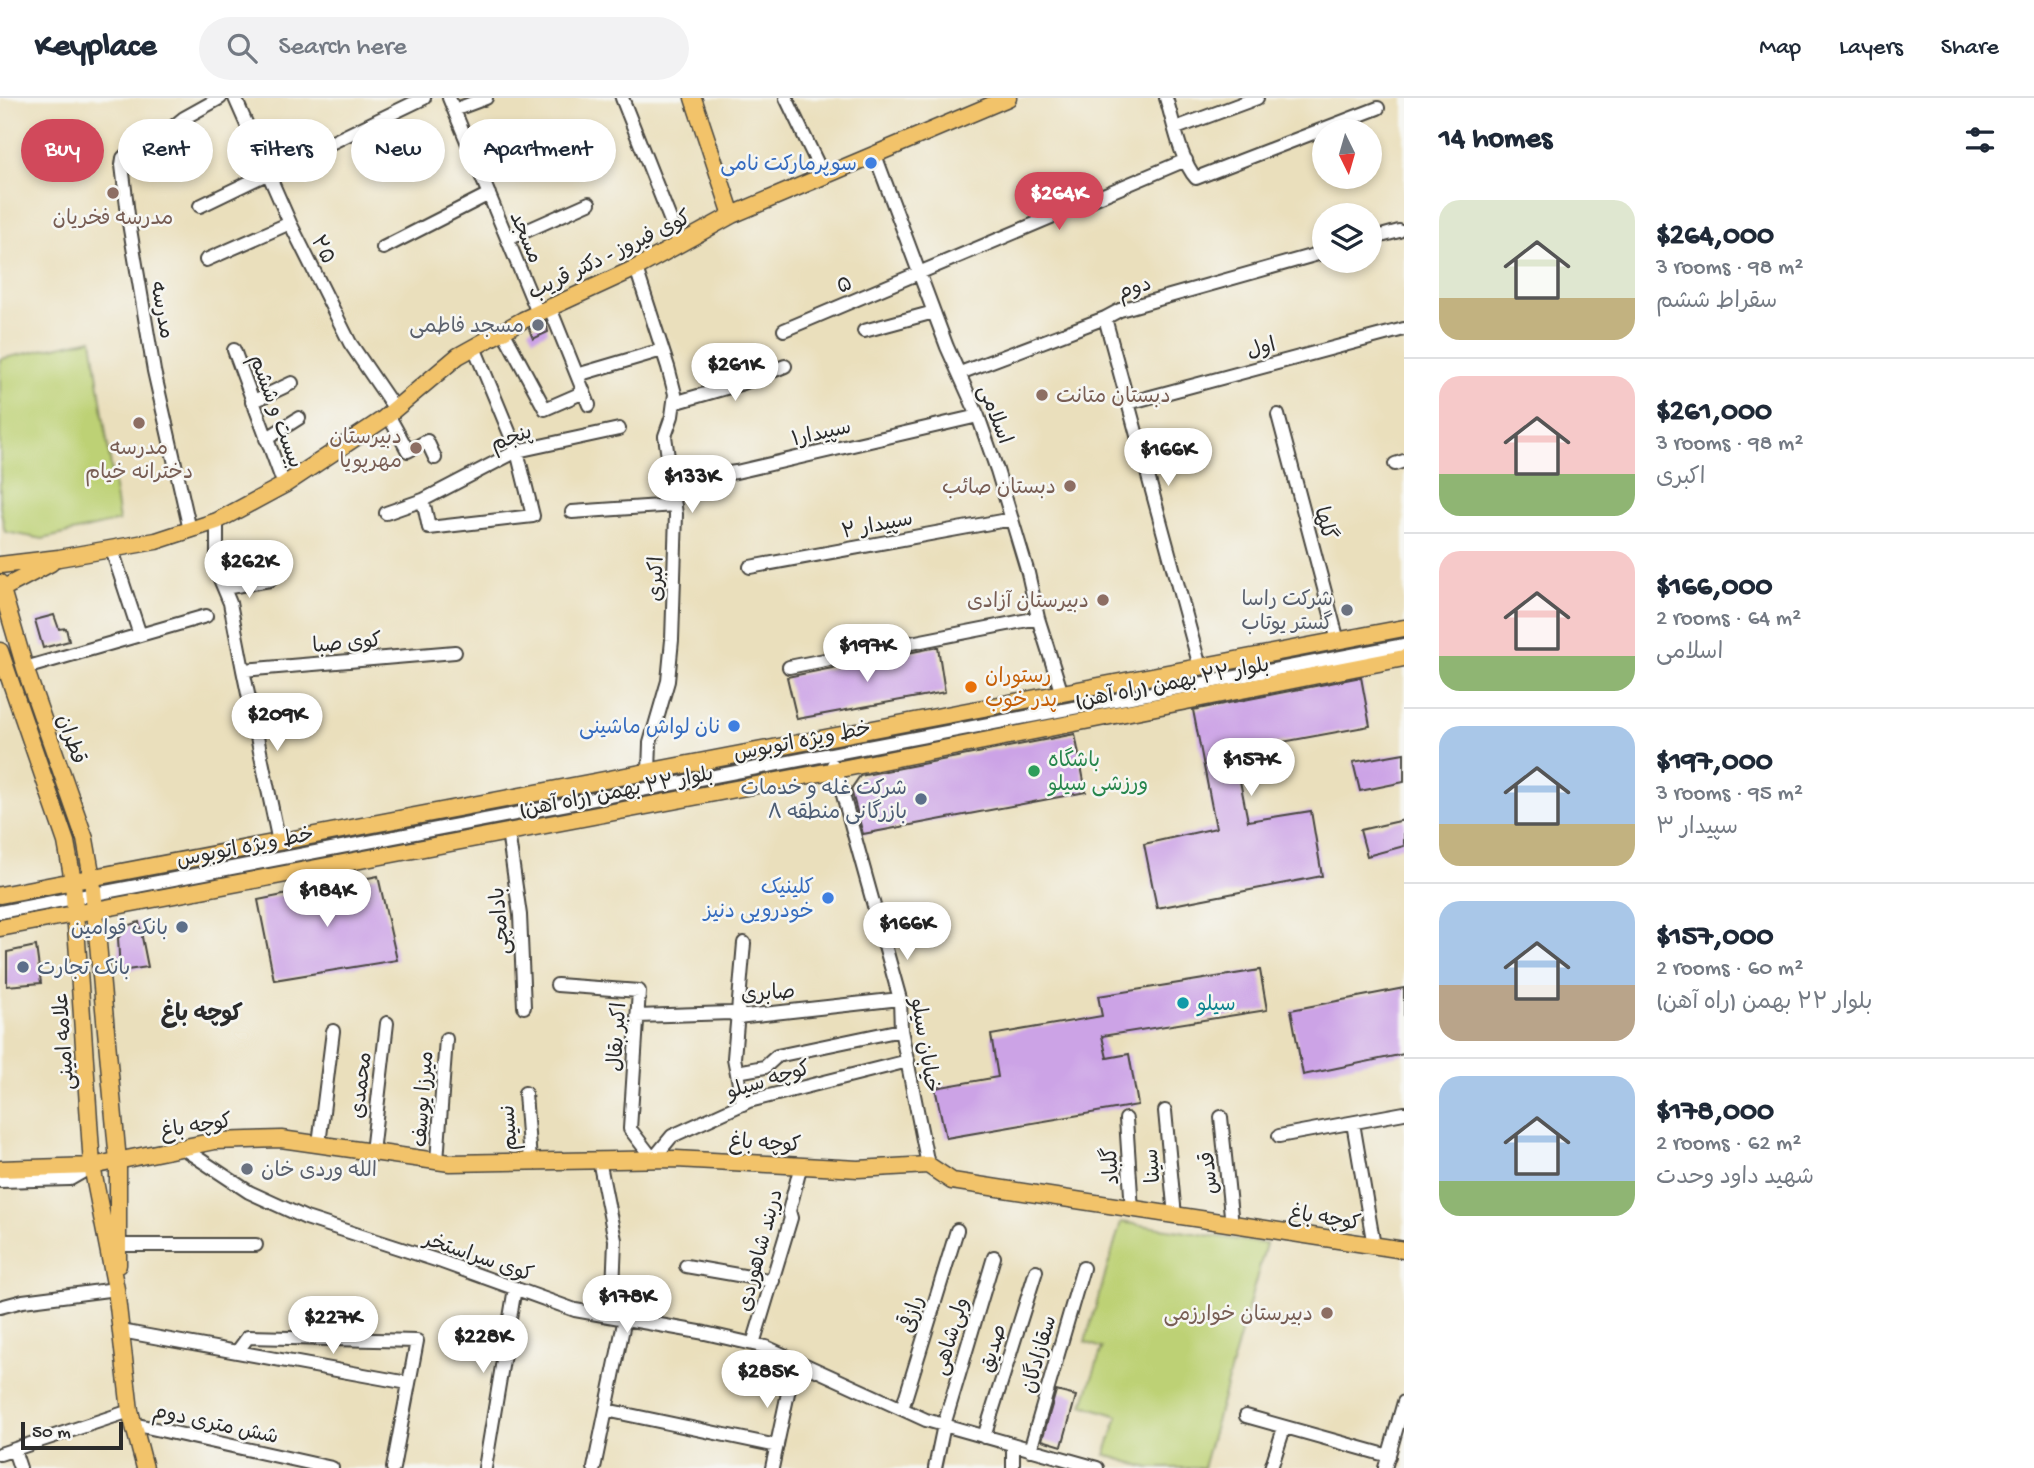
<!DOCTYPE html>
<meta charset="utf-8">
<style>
body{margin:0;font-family:"Gochi Hand","Playpen Sans Arabic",sans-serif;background:#f2f2f3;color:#1f2937;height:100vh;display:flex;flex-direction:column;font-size:26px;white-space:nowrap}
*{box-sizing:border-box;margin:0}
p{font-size:23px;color:#747a83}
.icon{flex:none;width:38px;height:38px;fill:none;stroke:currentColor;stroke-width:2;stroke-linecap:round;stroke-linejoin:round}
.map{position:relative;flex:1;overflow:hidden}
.drawer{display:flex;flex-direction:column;background:#fff;width:630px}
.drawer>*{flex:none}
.guide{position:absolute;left:21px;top:21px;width:665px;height:63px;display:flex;gap:14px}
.needle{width:46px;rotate:175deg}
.tools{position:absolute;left:1312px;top:21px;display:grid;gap:14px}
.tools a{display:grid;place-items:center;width:70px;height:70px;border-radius:50%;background:#fff;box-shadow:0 4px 10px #0003;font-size:35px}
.scale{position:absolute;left:21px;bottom:18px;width:102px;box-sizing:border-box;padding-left:7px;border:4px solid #2b2b2b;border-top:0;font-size:19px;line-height:24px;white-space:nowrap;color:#2b2b2b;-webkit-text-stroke:5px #f6f6f2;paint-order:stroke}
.price{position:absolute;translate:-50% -60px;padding:0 16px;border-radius:24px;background:#fff;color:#222;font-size:23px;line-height:46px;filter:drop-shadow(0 2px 4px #0008)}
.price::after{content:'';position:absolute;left:50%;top:42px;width:21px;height:16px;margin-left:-10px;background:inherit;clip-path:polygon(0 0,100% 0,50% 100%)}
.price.active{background:#d1495b;color:#fff}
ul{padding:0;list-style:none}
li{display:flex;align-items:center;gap:21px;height:175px;padding:0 35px}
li+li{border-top:2px solid #e0e1e3}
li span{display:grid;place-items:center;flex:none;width:196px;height:140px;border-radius:21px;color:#555}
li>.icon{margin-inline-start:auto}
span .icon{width:84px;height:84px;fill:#fffc;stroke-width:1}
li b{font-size:30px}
h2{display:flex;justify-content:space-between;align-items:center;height:84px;padding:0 35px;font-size:30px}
.tag{padding:0 24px;border-radius:32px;background:#fff;box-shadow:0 4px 10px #0003;font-size:24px;line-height:63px}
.tag.active{background:#d1495b;color:#fff}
header{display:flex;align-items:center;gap:42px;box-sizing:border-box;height:98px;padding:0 35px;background:#fff;border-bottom:2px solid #e0e1e3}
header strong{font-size:33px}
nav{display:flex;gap:38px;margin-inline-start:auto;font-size:24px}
.search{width:490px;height:63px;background:#f2f2f3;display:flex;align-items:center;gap:18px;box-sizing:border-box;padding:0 24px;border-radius:38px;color:#747a83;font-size:26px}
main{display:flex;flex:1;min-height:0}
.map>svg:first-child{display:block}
.green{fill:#bdd174;stroke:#747e50;stroke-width:2}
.building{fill:#cca3e6}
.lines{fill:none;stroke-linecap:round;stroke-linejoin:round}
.minor-casing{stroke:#484641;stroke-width:16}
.major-casing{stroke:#484641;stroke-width:19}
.minor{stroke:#fff;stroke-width:12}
.major{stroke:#f2c36a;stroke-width:16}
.shop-dot{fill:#3f7fe0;stroke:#f6f6f2;stroke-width:2.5}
.education-dot{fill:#8d6e63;stroke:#f6f6f2;stroke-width:2.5}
.worship-dot{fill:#6b7280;stroke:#f6f6f2;stroke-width:2.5}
.food-dot{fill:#e8710a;stroke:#f6f6f2;stroke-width:2.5}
.leisure-dot{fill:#2e9e5b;stroke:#f6f6f2;stroke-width:2.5}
.service-dot{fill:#5c6f8a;stroke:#f6f6f2;stroke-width:2.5}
.culture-dot{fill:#0f9aa8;stroke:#f6f6f2;stroke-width:2.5}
.labels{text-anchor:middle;stroke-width:5;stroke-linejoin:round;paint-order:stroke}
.shop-label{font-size:21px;fill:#366cbe;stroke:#f6f6f2;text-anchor:end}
.education-label{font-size:21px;fill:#785e54;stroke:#f6f6f2;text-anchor:end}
.street-label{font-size:21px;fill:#2b2b2b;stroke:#f6f6f2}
.worship-label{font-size:21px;fill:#5b616d;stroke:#f6f6f2;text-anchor:end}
.food-label{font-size:21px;fill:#c56008;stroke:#f6f6f2;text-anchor:start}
.leisure-label{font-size:21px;fill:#27864d;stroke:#f6f6f2;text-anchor:start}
.service-label{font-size:21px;fill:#4e5e75;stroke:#f6f6f2;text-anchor:end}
.culture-label{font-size:21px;fill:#0d838f;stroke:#f6f6f2;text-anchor:start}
.neighbourhood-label{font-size:23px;font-weight:bold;fill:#2b2b2b;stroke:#f6f6f2}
</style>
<header>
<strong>Keyplace</strong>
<div class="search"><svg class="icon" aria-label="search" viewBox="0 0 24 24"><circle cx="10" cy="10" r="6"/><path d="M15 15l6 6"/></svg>Search here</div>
<nav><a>Map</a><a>Layers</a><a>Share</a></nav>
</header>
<main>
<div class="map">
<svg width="1404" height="1370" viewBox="0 0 1404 1370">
<rect width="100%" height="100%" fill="#f6f6f2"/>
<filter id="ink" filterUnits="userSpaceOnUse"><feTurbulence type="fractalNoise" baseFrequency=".0143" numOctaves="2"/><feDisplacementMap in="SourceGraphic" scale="14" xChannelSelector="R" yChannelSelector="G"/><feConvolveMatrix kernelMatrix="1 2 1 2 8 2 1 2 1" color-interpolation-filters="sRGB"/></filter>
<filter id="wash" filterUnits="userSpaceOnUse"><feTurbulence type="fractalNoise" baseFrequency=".00686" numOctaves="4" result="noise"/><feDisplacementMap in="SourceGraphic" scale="28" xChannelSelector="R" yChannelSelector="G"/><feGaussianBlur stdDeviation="1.57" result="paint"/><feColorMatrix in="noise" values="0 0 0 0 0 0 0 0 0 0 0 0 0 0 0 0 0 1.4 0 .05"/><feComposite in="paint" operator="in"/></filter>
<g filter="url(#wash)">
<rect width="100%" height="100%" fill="#eadfbc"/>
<path class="green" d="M92,241L119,423L43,441L5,434L0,409V261Z
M1121,1124L1266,1146L1203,1370H1149L1105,1357L1118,1318L1083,1307L1102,1250L1085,1244Z"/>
<g id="blocks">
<path class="building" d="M546,223L548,234L533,241L529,231Z
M54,517L59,531L66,530L69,543L43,550L35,522Z
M938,549L945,594L797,621L787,579Z
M1361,579L1370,628L1234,653L1248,723L1311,713L1322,778L1157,810L1144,746L1216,730L1193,612Z
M1075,636L1086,694L863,736L851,691L860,678Z
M1404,655V684L1360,693L1353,664Z
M1404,722V748L1367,758L1360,732Z
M378,778L397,862L274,882L258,802Z
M139,824L148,869L120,873L118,840L129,827Z
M36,848L41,885L7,888V854Z
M1260,872L1267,912L1102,938L1107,960L1129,956L1138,1007L946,1040L935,990L998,979L991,937L1102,918L1098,898Z
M1404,890V956L1303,977L1291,912Z
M1056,1293L1076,1298L1062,1348L1042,1342Z"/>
</g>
</g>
<g filter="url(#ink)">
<use href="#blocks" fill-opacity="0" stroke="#484641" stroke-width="2"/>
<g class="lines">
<g class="minor-casing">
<path id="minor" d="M235,0L290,125L350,245L395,311
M449,0L538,215
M622,0L680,146
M786,0L824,79
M1166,0C1173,22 1181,64 1196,80L1378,10
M454,12L486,0
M1176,30L1257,0
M875,57L947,249L978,318L997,372L1028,475L1038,520L1062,596
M200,108L424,0
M508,141L589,105
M1370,141L1399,133
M383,150L489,96
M206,162L290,125
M636,170L668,269L675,296L672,318L665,338L676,416L672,542L668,583L650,645L649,673
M550,210L589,307
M1105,220L1200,569
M784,232L1186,62
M503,233L545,311L584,294
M864,233L934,214
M234,252L284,387
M960,275L1105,220L1120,212L1325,154
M577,277L662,252
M252,304L292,285
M674,305L743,285L785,268
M1128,305L1404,231
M388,317L408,353L427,343L435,360
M1278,317L1338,543
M266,341L299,320
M1395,366L1404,363
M673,383L736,374L978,318
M423,402L429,430L533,418L517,353L474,249
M572,414L675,407
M386,415L423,402L517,353L619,331
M217,423V474L230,505L243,572L455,554
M190,432L154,273L129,125L122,67L123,60L129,54L161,39L184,20L220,0
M112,452L140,537
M750,469L1012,421
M224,490L270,482
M789,569L1038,520
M25,570L206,518
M243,572L279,744
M833,667L836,672L900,901L901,932L928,1067
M508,734L520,817L524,909
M0,814L1404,547
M557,887L639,893L630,1031L653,1061L672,1038L749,1003L908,963
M637,918L731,915L737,919L900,901
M737,974L765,969L777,958L901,932
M525,995L530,1063
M743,1006L734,960L744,845
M1165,1013L1175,1118
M1221,1019L1232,1127
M1126,1021L1132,1112
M1353,1025L1374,1148
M1279,1038L1404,1015
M319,1046L333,933
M181,1049L249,1094L306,1120L442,1164L575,1212L705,1235L766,1249L926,1322L1097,1370
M372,1054L387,925
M599,1062L615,1142L612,1218
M437,1063L446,941
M0,1083L70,1081L91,1069
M119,1147H256
M686,1168L773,1183
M0,1209L23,1203L116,1191
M121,1233L408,1285
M753,1246L791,1120L789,1113L801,1067
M237,1254L248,1239L417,1243L393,1370
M902,1311L957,1132
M606,1312L777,1348
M1246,1318L1389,1358
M133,1326L332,1370
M984,1339L1036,1173
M1013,1347V1370
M14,1352L20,1370
M1030,1352L1083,1170
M0,1356L130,1313
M485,1370L515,1190
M594,1370L625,1220
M772,1370L795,1262
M935,1370L944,1327L994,1159
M1271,1370L1284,1330
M1385,1370L1404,1304"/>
</g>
<g class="major-casing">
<path id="major" d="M693,0L732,117
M0,467L59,460L156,443L217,423L284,387L382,322L458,258L523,222L636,170L732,117L1008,0
M0,485L25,570L85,741L92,780L118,1063V1167
M0,492L51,465
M0,553L66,744L73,783L92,1068L116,1191L130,1313L145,1370
M0,797L1404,530
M0,830L836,672L1404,560
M0,1071L92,1068L215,1043L281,1041L450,1065L676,1061L858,1071L928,1067L952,1083L1404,1152"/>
</g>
<use href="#minor" class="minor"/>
<use href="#major" class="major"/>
</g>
</g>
<g class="shop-dot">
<circle cx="871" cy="65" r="7"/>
<circle cx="734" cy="628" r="7"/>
<circle cx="828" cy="800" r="7"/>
</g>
<g class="education-dot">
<circle cx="113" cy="95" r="7"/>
<circle cx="1042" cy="297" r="7"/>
<circle cx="139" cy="325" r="7"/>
<circle cx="416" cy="350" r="7"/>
<circle cx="1070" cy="388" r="7"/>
<circle cx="1103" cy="502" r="7"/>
<circle cx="1327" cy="1215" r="7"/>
</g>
<g class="worship-dot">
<circle cx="538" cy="227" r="7"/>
<circle cx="1347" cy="512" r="7"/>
<circle cx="247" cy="1071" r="7"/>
</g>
<circle class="food-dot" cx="971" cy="589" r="7"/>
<circle class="leisure-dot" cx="1034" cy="673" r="7"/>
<g class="service-dot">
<circle cx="921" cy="701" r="7"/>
<circle cx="182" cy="829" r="7"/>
<circle cx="23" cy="869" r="7"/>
</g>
<circle class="culture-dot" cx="1183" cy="905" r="7"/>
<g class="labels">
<g class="shop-label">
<text x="857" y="72">سوپرمارکت نامی</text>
<text x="720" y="635">نان لواش ماشینی</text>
<text x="814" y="795">کلینیک<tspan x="814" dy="24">خودرویی دنیز</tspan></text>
</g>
<g class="education-label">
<text x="113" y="126" text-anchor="middle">مدرسه فخریان</text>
<text x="1056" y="304" text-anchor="start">دبستان متانت</text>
<text x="402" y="345">دبیرستان<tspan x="402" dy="24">مهرپویا</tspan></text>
<text x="139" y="356" text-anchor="middle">مدرسه<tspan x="139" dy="24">دخترانه خیام</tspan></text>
<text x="1056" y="395">دبستان صائب</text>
<text x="1089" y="509">دبیرستان آزادی</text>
<text x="1313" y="1222">دبیرستان خوارزمی</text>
</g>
<g class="street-label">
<text transform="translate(527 139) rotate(67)" y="7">مسجد</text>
<text transform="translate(324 151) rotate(63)" y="7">۲۵</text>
<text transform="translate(609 156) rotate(-26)" y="7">کوی فیروز - دکتر قریب</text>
<text transform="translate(844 186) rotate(-23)" y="7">۵</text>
<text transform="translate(1134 189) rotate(-18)" y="7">دوم</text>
<text transform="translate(163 212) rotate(80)" y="7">مدرسه</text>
<text transform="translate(1261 249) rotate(-15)" y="7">اول</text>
<text transform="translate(277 313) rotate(70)" y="7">بیست و ششم</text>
<text transform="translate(996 316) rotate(69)" y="7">اسلامی</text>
<text transform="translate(821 334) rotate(-13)" y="7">سپیدار۱</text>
<text transform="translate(511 339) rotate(-20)" y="7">پنجم</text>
<text transform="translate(1326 425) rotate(75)" y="7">گلها</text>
<text transform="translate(877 426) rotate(-11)" y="7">سپیدار ۲</text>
<text transform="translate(655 481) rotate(-88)" y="7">اکبری</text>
<text transform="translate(347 544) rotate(-5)" y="7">کوی صبا</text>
<text transform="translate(1172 584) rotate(-11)" y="7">بلوار ۲۲ بهمن (راه آهن)</text>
<text transform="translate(72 641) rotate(71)" y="7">قطران</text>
<text transform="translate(802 642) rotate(-11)" y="7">خط ویژه اتوبوس</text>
<text transform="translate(616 693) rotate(-11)" y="7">بلوار ۲۲ بهمن (راه آهن)</text>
<text transform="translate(245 748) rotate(-11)" y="7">خط ویژه اتوبوس</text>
<text transform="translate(499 823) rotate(-95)" y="7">بادامچی</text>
<text transform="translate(768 894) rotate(-3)" y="7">صابری</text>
<text transform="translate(616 939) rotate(-86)" y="7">اکبر بقال</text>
<text transform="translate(63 943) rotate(-94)" y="7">علامه امینی</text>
<text transform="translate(926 947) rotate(81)" y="7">خیابان سیلو</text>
<text transform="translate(768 981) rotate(-17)" y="7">کوچه سیلو</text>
<text transform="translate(360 987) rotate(-83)" y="7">محمدی</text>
<text transform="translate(422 1001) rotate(-86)" y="7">میرزا یوسف</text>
<text transform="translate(196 1027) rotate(-9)" y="7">کوچه باغ</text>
<text transform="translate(508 1030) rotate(-94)" y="7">نسیم</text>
<text transform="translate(765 1044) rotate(3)" y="7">کوچه باغ</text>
<text transform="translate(1110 1068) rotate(-94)" y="7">گلباد</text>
<text transform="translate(1151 1068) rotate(-95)" y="7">سینا</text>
<text transform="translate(1208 1075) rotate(-96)" y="7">قدس</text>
<text transform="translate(1325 1119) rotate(9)" y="7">کوچه باغ</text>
<text transform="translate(759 1152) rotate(-75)" y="7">دربند شاهوردی</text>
<text transform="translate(479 1158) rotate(19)" y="7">کوی سراستخر</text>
<text transform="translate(911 1216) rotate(-73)" y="7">رازقی</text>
<text transform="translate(950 1238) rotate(-73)" y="7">ولی‌شاهی</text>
<text transform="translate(992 1250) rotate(-73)" y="7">صدیق</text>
<text transform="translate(1038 1256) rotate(-74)" y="7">سقازادگان</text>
<text transform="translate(216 1325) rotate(12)" y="7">شش متری دوم</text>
</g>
<g class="worship-label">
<text x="524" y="234">مسجد فاطمی</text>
<text x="1333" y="507">شرکت راسا<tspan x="1333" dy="24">گستر یوتاب</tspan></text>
<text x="261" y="1078" text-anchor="start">الله وردی خان</text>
</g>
<g class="food-label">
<text x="985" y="584">رستوران<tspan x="985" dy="24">پدر خوب</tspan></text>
</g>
<g class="leisure-label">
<text x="1048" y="668">باشگاه<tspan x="1048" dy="24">ورزشی سیلو</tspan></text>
</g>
<g class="service-label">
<text x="907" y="696">شرکت غله و خدمات<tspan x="907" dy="24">بازرگانی منطقه ۸</tspan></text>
<text x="168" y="836">بانک قوامین</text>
<text x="37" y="876" text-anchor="start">بانک تجارت</text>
</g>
<g class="culture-label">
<text x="1197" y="912">سیلو</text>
</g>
<g class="neighbourhood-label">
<text x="202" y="922">کوچه باغ</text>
</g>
</g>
</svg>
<div class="tools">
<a><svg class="needle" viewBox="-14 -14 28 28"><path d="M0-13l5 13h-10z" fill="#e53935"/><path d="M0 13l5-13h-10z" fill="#747a83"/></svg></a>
<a><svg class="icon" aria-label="layers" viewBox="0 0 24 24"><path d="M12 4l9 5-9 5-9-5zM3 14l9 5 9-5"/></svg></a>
</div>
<div class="scale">50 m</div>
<b class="price active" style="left:1059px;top:134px">$264K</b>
<b class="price" style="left:735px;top:305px">$261K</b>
<b class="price" style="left:1168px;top:390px">$166K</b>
<b class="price" style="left:692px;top:417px">$133K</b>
<b class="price" style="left:249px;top:502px">$262K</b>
<b class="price" style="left:867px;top:586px">$197K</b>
<b class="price" style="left:277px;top:655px">$209K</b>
<b class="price" style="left:1251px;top:700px">$157K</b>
<b class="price" style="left:327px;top:831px">$184K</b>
<b class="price" style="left:907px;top:864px">$166K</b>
<b class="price" style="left:627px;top:1237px">$178K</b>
<b class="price" style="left:333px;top:1258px">$227K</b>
<b class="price" style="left:483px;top:1277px">$228K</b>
<b class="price" style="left:767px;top:1312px">$285K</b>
<div class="guide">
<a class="tag active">Buy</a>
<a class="tag">Rent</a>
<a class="tag">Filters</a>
<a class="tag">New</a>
<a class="tag">Apartment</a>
</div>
</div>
<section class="drawer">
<h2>14 homes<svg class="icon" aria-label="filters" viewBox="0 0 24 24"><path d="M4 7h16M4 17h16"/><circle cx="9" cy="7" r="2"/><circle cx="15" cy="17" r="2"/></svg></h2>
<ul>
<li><span style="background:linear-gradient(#dfe7d0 70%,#c2b280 0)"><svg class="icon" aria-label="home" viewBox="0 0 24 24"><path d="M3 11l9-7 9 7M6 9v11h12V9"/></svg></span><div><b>$264,000</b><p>3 rooms · 98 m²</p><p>سقراط ششم</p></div></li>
<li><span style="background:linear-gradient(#f6c9c9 70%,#8fb573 0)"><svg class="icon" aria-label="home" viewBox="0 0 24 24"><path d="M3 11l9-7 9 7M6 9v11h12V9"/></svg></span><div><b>$261,000</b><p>3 rooms · 98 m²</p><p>اکبری</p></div></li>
<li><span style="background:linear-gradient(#f6c9c9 75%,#8fb573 0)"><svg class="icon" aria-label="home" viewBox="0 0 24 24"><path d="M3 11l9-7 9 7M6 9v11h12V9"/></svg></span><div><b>$166,000</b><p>2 rooms · 64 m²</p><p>اسلامی</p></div></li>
<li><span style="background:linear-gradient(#a9c7e8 70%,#c2b280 0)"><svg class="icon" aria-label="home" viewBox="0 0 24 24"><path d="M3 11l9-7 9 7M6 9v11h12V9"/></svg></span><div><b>$197,000</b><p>3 rooms · 95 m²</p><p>سپیدار ۳</p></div></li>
<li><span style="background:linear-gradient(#a9c7e8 60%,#b9a48a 0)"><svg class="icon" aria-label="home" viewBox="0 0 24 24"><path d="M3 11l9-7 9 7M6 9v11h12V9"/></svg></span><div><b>$157,000</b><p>2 rooms · 60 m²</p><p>بلوار ۲۲ بهمن (راه آهن)</p></div></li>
<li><span style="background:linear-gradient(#a9c7e8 75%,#8fb573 0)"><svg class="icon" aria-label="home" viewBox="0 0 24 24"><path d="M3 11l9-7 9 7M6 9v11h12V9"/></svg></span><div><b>$178,000</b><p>2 rooms · 62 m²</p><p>شهید داود وحدت</p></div></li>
</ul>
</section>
</main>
